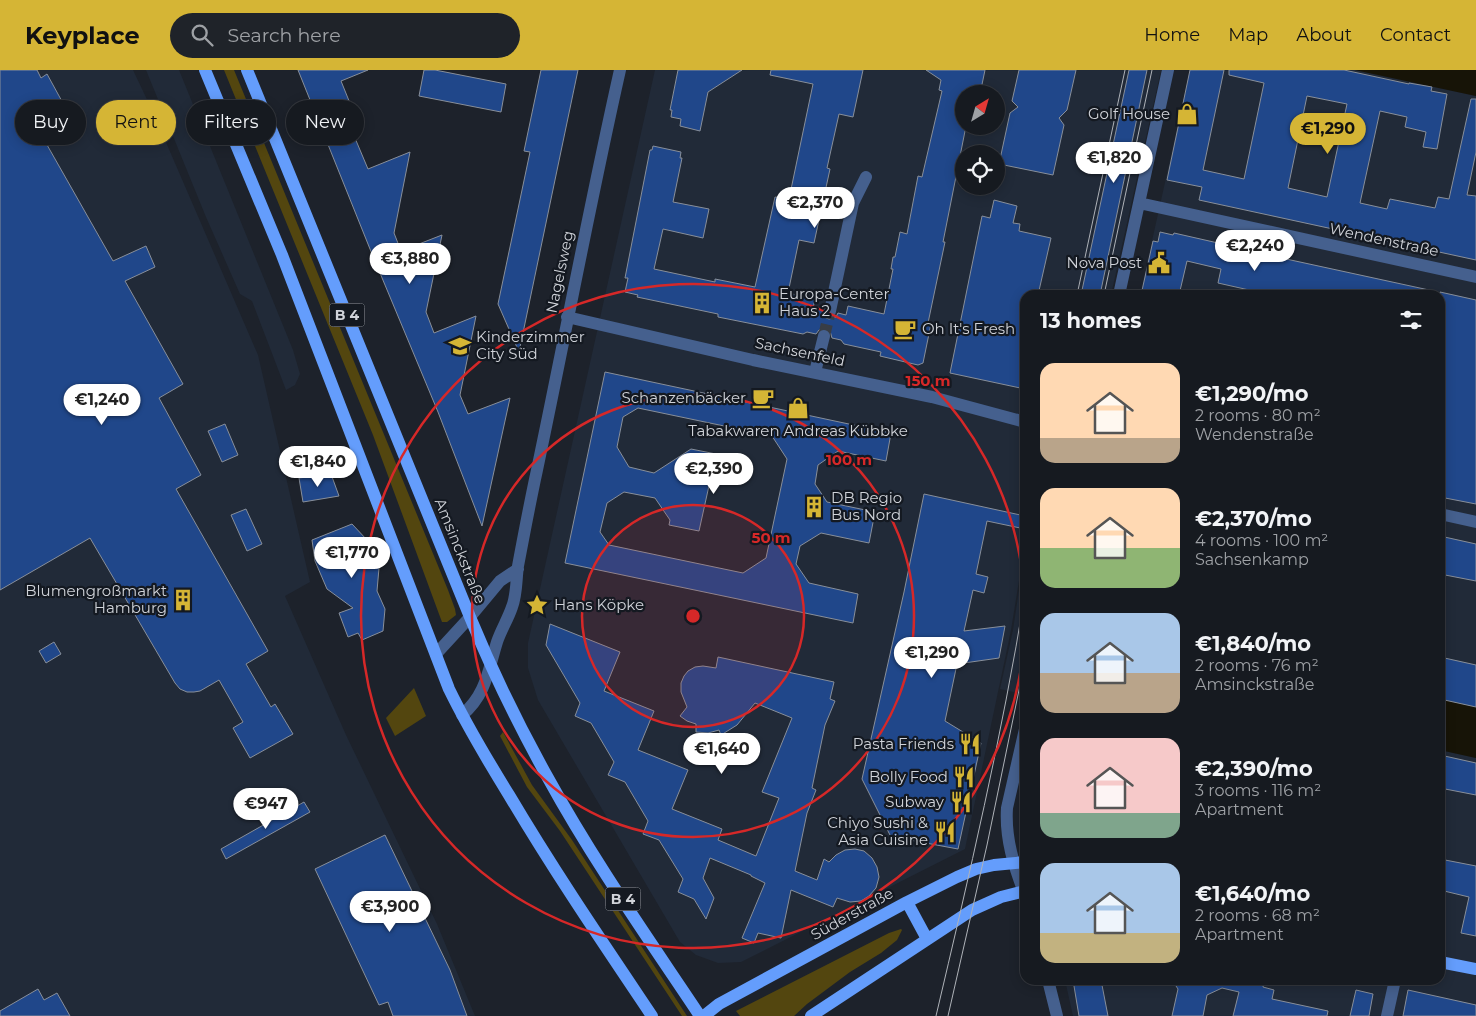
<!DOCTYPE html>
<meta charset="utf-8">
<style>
body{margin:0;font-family:Montserrat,sans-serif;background:#1f2329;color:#f1f3f6;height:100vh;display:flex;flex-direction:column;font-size:19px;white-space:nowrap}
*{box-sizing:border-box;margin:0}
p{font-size:16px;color:#9ea1a5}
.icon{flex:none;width:28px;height:28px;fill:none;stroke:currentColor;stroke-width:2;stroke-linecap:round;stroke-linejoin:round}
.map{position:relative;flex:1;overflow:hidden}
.side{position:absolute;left:1020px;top:220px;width:425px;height:695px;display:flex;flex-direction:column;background:#161a20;border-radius:15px;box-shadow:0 2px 12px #0003,0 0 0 1px #35383e}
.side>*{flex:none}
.hud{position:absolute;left:15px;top:30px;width:475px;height:45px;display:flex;gap:10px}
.needle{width:32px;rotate:37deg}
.buttons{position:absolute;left:955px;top:15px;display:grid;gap:10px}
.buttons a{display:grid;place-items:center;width:50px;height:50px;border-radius:50%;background:#161a20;box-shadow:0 2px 12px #0003,0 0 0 1px #35383e;font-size:25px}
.price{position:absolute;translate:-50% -42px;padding:0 11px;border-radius:18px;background:#fff;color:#222;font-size:16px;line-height:32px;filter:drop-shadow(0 1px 2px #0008)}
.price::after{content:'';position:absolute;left:50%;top:30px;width:15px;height:11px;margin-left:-8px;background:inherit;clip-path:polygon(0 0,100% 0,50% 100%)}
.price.on{background:#d5b535;color:#111}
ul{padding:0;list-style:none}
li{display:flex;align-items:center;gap:15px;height:125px;padding:0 20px}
li span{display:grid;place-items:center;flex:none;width:140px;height:100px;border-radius:15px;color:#555}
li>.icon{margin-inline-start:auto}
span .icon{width:60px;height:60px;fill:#fffc;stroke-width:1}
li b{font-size:21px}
h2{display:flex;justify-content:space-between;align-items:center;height:60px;padding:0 20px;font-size:21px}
.chip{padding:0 18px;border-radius:22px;background:#161a20;box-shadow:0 2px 12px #0003,0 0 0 1px #35383e;font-size:18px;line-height:45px}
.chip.on{background:#d5b535;color:#111}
header{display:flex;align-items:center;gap:30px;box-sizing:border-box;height:70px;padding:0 25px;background:#d5b535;color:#111}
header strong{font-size:24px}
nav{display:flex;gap:28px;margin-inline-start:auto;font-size:18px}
.search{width:350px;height:45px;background:#1f2329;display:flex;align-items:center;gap:12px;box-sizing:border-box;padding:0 18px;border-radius:28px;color:#9ea1a5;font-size:19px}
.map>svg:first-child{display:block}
.built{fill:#212a38;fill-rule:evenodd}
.green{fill:#53460f}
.water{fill:#171407}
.building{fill:#20478a;stroke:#888f9a;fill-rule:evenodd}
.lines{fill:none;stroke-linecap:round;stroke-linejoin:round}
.minor-tunnel{stroke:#383d45;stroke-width:12;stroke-dasharray:12 6;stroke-linecap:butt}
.minor{stroke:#45608e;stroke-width:12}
.major{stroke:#649dfc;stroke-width:12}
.tram{stroke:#afb3b9;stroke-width:1}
.ring{fill:none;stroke:#d62828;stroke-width:2.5}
.labels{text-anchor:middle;stroke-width:4.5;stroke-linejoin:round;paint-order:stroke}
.shield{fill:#141921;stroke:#989ba2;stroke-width:1}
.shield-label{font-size:14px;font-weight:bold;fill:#d0d3d9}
.poi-label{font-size:15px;fill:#d0d3d9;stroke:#141921;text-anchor:end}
.street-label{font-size:15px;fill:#d0d3d9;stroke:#141921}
.centre{fill:#d62828;stroke:#141921;stroke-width:2.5}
.ring-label{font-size:15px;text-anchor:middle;font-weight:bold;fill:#d62828;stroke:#141921;stroke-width:4.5;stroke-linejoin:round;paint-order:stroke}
</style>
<header>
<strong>Keyplace</strong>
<div class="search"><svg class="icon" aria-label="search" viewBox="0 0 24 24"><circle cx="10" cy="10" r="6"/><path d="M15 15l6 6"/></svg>Search here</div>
<nav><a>Home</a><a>Map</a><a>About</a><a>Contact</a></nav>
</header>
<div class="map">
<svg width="1476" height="946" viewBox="0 0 1476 946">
<rect width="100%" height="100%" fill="#1d222b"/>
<path class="built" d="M0,0H133L152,40L258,285L310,512L285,526L346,665L437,854L475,946H0Z
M146,0H179L293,280L300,304L295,315L286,320L252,231L240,224L206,147Z
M655,0H1161L1111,225H1025V474L1011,560L965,779L741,892L718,893L696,885L680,872L538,630L528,598V573ZM964,24H996V56H964ZM964,84H996V116H964Z
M1190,0H1355L1476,26V637L1440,629V225H1140Z
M1025,480V616L1023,624L1000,619L1013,560Z
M1440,680L1476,688V946H1073L1065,910H1440Z"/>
<path class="green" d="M224,0H234L448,520L455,539L456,545L447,552H442L439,544L373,365Z
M414,618L426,646L395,666L386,648Z
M503,662L532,715L572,770L687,946H682L560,761L527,717L500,666Z
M901,859L902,860L897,870L881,883L850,902L807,934L794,946H740L736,941L889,863Z"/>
<path class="water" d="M1355,0H1476V26Z
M1440,629L1476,637V688L1440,680Z"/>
<path class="building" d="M0,0H37L41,8L47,4L64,35L34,52L113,191L146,176L155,197L125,211L183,314L159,328L201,405L176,419L268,581L246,594L271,637L275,634L293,664L250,688L233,658L243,652L219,610L200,621L194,622H187L180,619L175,613L90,468L0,520Z
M298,0H368L341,11L360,58L352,61L368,99L410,82L394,163L401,181L442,165L426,242L434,263L476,246L460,325L468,344L510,328L482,456L438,342L370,179Z
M424,0H435L506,14L501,42L419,26Z
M541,0H578L519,282L498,234L530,82L524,81Z
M678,0H742L708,22L700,61L680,56L681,49L671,47L672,40H670Z
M771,0H863L853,47L839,44L827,98L830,99L814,173L799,170L788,223L815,229L813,238L822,240L824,247L829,249L836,247L838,243L846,245L848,236L884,244L893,199H891L893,187H895L900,162L907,164L918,106L922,107L942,21L939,20L941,10L926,0H985L980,24H964V56H966L943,172H945L928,253L931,254L923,293L918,295L880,286L881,282L844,274L841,270L832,268L830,261L825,258L819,260L816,264L807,262L803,264L718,247V244L637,227L638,225L625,222L628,208H625L650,80H652L653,76L681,82L680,88H682L673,132L709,139L703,168L663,159L654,199L715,212V209L755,217L775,127L789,129L813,14L770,5Z
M1019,0H1076L1067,40L1059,48L1064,55L1053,105L999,94L1010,43L1018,37L1012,31Z
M1129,0H1147L1100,225H1081Z
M1190,0H1224L1203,100L1244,109L1264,13L1229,5V0H1344L1409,14V13L1432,17L1431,21L1447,24L1437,79L1423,77L1426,62L1405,57L1407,47L1380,41L1360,133L1387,139L1390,129L1435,138L1438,127L1449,129L1471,29H1476V82L1467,125L1476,126V190L1199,130L1202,117L1167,110ZM1307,26L1347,34L1327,127L1288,118Z
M994,130L1017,136L1013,153L1020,154L1019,161L1051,168L1038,225H1025V319L950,303L982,146L990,148Z
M1160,162L1173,165L1174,163L1218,173L1217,174L1429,220L1428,225H1258V222L1218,213L1221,199L1187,191L1179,225H1141L1153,171L1158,172Z
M1440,222L1476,230V434L1440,427Z
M605,302L891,363L886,391L838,381L818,395L815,414L827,432L875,442L869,473L821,463L800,476L796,494L809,513L858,524L853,553L565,493ZM638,338L772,366L787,389L766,488L743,503L609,475L600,462L607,433L624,422L655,428L670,450L669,455L699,461L716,384L691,379L654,403L629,397L617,377L623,347Z
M225,354L238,385L222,392L208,361Z
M331,404L339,426L303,432L299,408Z
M924,424L1025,446V459L987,451L976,504L988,507L984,523L973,520L964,561L1005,556L999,588L957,594L945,651L981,673L958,779L899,768L893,771L862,709L904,522Z
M246,439L262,474L247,481L231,445Z
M352,454L367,470L379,498L377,521L385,539L383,561L362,570L358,563L348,567L339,543L353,538L327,519L315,491L312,470Z
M1440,466L1476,474V511L1440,504Z
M550,554L620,582L604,621L654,641L638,680L688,700L672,739L722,759L718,770L756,786L779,728L762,722L792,648L755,633L737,655L721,665L719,660L708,663L696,662V654L687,651L680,646L687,637L681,622V613L684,606L688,601L695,597L703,596L716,598L718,587L834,612L830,629L835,631L825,655L812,718L816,720L807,743L795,801L817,810L824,789L829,792L836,785L845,780L855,779L864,781L872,788L877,797L879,807L876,818L869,826L861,831L850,832L837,828L833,837L791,820L781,868L758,863L754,873L742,868L765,813L751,806V805L710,788L703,808L714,828L706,849L694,829L678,822L683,809L659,770L643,764L648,751L625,712L608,705L614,692L591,653L575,646L580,633L546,575Z
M54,572L61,584L46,593L39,581Z
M1440,587L1476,595V637L1440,629Z
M1440,685L1476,693V725L1440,718Z
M304,732L310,742L226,789L221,779Z
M385,765L450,900L467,946H393L388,932L379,935L315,799Z
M1440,789L1476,796V866L1461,863L1469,827L1440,820Z
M1073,910H1101L1108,946H1079Z
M1172,910H1264L1263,917L1274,920L1272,929L1328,941L1327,946H1233L1239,922L1222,918L1207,925L1203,946H1172L1178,919Z
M38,919L44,930L57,923L70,946H0V941Z
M1356,920L1373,924L1369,946H1350Z
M1408,920L1476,935V946H1403Z"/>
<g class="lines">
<path class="minor-tunnel" d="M824,266L830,241"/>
<path class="minor" d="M1139,133L1476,207
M1119,225L1168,0
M830,241L853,133L866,107
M567,247L753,290L932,327L1025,352
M815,302L824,266
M1440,444L1476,452
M436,584L470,547L500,511L518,499
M462,645C486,625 488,601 497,572C501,560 508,549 512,537C517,524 516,510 518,496C524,464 530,432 537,400C565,267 590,133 620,0
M1025,659L1007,738C1005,769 1014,796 1025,825
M1048,910L1057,946
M1387,946L1395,910"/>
<path class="major" d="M205,0L282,185L449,619C467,656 488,691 509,725C554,801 603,873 652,946
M247,0L470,547C493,603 519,656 548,708C593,790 648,868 700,946
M907,832L927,869
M1440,892L1476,899
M704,946L719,934L907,832L957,807L976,799L994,795L1025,792
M811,946L972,840L1001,827L1025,821"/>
<path class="tram" d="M1077,225L1125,0
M1104,225L1152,0
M936,946C969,806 1002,666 1025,524
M948,946L987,775L1025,591"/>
</g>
<circle cx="693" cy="546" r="111" fill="#d62828" fill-opacity=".12"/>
<g class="ring">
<circle cx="693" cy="546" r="111"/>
<circle cx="693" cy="546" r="221"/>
<path d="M1025 549A332 332 0 1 1 1025 543"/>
</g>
<defs>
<g id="shop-bare" transform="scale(1.725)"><path d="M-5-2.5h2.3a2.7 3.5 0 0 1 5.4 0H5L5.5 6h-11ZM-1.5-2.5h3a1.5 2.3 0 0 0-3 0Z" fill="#d5b535" stroke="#141921" stroke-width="2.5" paint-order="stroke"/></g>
<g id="civic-bare" transform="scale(1.725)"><path d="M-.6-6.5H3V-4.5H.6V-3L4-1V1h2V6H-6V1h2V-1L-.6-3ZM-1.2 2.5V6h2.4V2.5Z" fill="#d5b535" stroke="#141921" stroke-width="2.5" paint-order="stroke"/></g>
<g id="building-bare" transform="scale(1.725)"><path d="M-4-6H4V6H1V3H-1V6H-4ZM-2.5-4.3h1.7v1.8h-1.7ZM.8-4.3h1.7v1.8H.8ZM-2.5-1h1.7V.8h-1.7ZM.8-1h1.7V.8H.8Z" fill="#d5b535" stroke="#141921" stroke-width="2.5" paint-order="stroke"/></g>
<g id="cafe-bare" transform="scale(1.725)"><path d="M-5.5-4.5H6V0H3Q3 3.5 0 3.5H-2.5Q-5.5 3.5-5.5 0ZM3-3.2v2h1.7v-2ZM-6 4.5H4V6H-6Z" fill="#d5b535" stroke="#141921" stroke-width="2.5" paint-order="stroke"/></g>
<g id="school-bare" transform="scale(1.725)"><path d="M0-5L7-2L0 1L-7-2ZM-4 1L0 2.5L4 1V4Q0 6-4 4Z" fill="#d5b535" stroke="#141921" stroke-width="2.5" paint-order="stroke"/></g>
<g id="sight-bare" transform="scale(1.725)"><path d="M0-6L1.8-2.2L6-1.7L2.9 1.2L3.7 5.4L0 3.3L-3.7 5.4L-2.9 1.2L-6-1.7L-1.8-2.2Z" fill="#d5b535" stroke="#141921" stroke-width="2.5" paint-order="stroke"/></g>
<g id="restaurant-bare" transform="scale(1.725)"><path d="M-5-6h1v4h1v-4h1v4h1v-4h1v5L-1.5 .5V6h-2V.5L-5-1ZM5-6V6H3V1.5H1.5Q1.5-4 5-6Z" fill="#d5b535" stroke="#141921" stroke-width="2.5" paint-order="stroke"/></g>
</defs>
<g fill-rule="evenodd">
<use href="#shop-bare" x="1187" y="44"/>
<use href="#civic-bare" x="1159" y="193"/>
<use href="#building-bare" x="762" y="233"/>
<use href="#cafe-bare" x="905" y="259"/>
<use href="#school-bare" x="460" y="276"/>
<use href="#cafe-bare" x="763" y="328"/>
<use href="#shop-bare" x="798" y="338"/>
<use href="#building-bare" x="814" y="437"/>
<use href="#building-bare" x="183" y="530"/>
<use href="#sight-bare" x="537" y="535"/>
<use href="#restaurant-bare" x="970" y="674"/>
<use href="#restaurant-bare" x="964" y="707"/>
<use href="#restaurant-bare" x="961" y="732"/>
<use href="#restaurant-bare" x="945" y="762"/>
</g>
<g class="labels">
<g class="shield">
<rect x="329.5" y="233.5" width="35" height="23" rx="4"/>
<rect x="605.5" y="817.5" width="35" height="23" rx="4"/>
</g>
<g class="shield-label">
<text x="347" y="250">B 4</text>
<text x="623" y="834">B 4</text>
</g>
<g class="poi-label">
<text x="1170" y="49">Golf House</text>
<text x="1142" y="198">Nova Post</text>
<text x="779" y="229" text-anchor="start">Europa-Center<tspan x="779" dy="17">Haus 2</tspan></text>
<text x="922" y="264" text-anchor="start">Oh It's Fresh</text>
<text x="476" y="272" text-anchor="start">Kinderzimmer<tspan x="476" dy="17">City Süd</tspan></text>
<text x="746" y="333">Schanzenbäcker</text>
<text x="798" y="366" text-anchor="middle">Tabakwaren Andreas Kübbke</text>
<text x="831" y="433" text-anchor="start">DB Regio<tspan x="831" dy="17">Bus Nord</tspan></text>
<text x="167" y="526">Blumengroßmarkt<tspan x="167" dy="17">Hamburg</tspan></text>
<text x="554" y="540" text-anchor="start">Hans Köpke</text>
<text x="954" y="679">Pasta Friends</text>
<text x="948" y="712">Bolly Food</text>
<text x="944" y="737">Subway</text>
<text x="928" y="758">Chiyo Sushi &amp;<tspan x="928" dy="17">Asia Cuisine</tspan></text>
</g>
<g class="street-label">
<text transform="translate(1384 170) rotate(12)" y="5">Wendenstraße</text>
<text transform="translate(560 202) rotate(-78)" y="5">Nagelsweg</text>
<text transform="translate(800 282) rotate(12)" y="5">Sachsenfeld</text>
<text transform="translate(460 481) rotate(68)" y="5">Amsinckstraße</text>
<text transform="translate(852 844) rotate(-29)" y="5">Süderstraße</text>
</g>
</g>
<circle cx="693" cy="546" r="8" class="centre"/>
<g class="ring-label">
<text x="928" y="316">150 m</text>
<text x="849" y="395">100 m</text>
<text x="771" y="473">50 m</text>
</g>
</svg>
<div class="buttons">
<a><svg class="needle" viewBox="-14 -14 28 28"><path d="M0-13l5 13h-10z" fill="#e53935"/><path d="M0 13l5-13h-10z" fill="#9ea1a5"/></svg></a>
<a><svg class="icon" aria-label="locate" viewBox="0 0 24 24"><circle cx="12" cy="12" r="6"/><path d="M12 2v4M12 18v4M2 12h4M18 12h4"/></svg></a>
</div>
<b class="price on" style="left:1328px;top:85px">€1,290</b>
<b class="price" style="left:1114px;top:114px">€1,820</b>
<b class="price" style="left:815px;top:159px">€2,370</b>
<b class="price" style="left:1255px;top:202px">€2,240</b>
<b class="price" style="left:410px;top:215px">€3,880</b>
<b class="price" style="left:102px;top:356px">€1,240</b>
<b class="price" style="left:318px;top:418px">€1,840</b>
<b class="price" style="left:714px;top:425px">€2,390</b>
<b class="price" style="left:352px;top:509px">€1,770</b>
<b class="price" style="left:932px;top:609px">€1,290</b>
<b class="price" style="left:722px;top:705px">€1,640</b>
<b class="price" style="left:266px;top:760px">€947</b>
<b class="price" style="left:390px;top:863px">€3,900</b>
<div class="hud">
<a class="chip">Buy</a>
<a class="chip on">Rent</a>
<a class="chip">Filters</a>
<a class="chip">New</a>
</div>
<section class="side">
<h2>13 homes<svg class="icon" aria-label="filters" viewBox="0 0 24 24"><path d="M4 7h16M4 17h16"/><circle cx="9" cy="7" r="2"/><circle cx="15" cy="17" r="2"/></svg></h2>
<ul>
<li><span style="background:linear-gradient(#ffd9b3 75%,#b9a48a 0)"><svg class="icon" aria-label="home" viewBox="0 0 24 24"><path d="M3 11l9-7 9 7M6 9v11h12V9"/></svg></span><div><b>€1,290/mo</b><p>2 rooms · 80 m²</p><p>Wendenstraße</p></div></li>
<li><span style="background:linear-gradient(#ffd9b3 60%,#8fb573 0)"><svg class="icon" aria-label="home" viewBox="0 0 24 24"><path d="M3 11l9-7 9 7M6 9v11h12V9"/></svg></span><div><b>€2,370/mo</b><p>4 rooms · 100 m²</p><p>Sachsenkamp</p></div></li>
<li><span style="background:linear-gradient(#a9c7e8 60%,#b9a48a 0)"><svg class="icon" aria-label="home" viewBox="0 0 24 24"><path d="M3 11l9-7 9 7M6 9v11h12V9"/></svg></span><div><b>€1,840/mo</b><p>2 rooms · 76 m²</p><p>Amsinckstraße</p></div></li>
<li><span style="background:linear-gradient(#f6c9c9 75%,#7fa58c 0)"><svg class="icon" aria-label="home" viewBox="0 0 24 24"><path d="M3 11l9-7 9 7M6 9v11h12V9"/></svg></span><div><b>€2,390/mo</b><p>3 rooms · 116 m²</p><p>Apartment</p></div></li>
<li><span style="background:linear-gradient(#a9c7e8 70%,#c2b280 0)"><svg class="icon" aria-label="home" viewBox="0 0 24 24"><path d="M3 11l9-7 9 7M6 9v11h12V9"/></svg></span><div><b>€1,640/mo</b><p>2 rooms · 68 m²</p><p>Apartment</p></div></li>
</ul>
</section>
</div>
